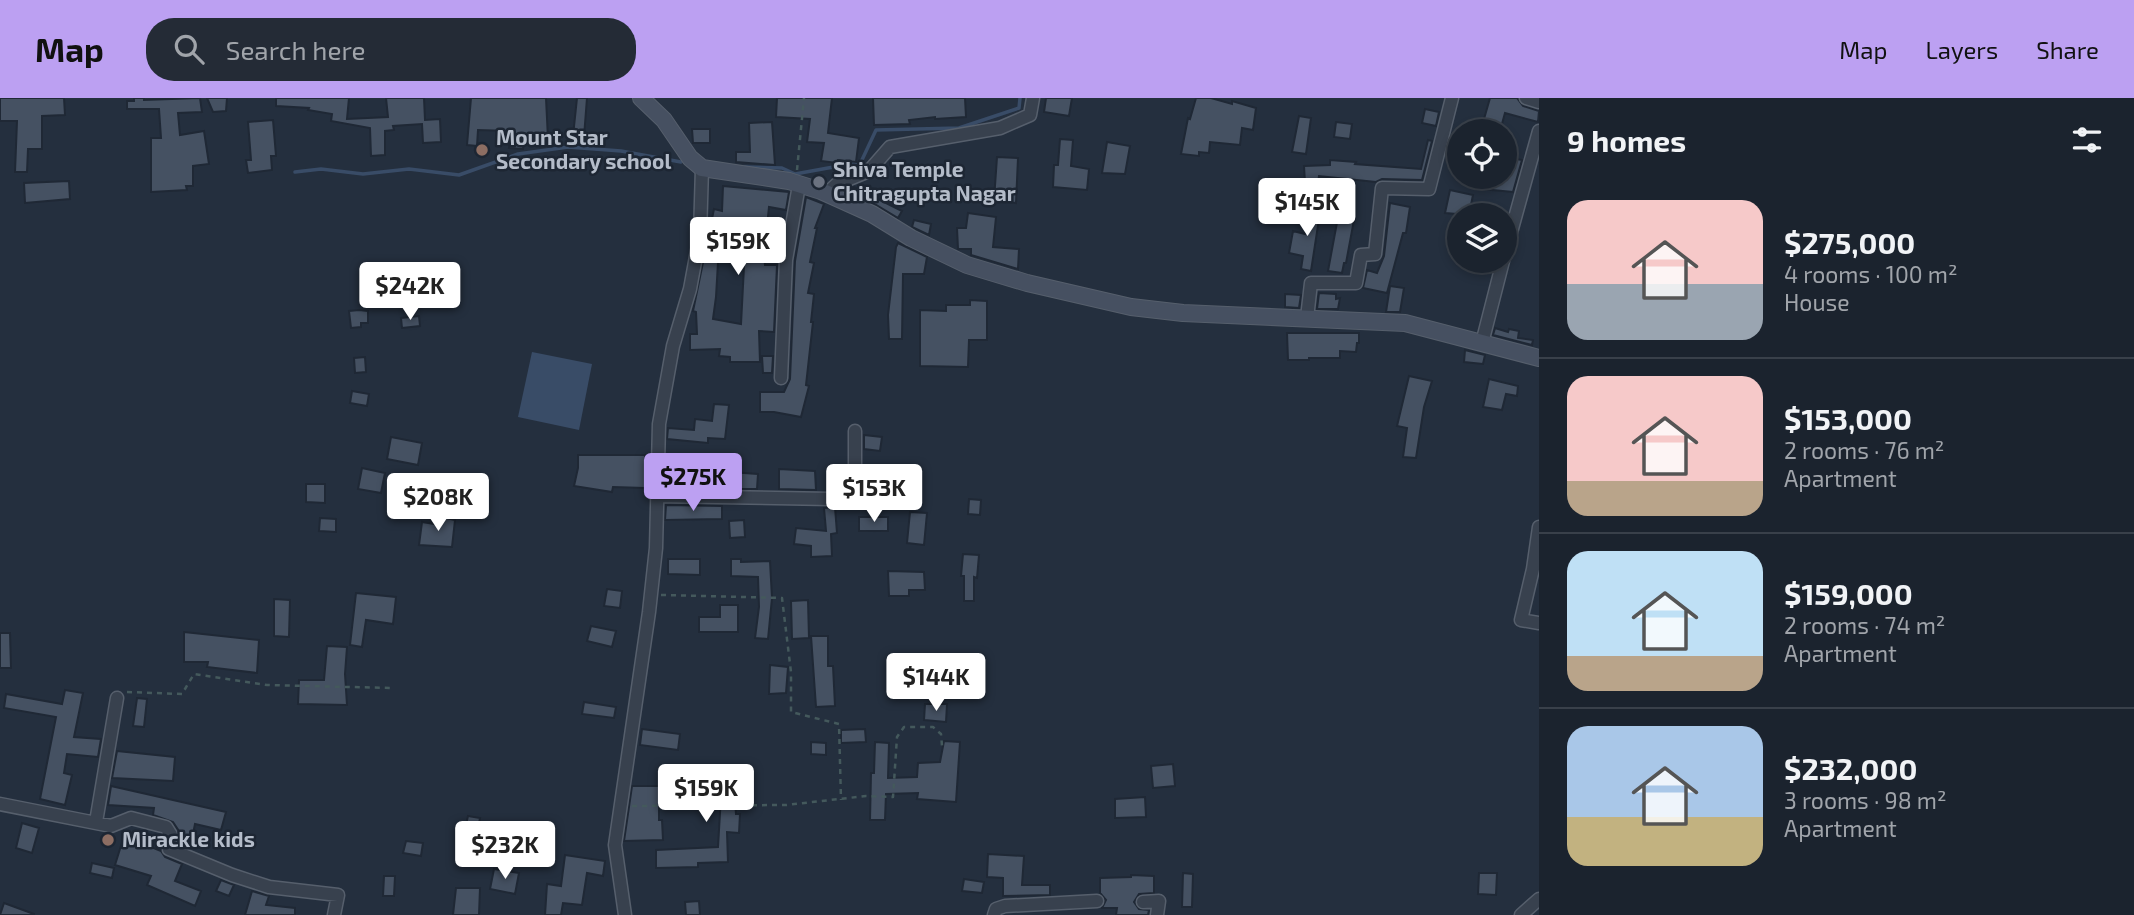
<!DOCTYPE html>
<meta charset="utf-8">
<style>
body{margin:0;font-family:"Exo 2",sans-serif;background:#242b36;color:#f1f3f6;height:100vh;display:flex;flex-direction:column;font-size:26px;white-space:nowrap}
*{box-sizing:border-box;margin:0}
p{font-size:23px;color:#a0a4aa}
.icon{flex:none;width:38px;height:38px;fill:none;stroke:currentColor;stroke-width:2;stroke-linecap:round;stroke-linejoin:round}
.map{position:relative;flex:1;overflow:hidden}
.side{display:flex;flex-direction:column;background:#1b232e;width:595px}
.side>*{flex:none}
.fabs{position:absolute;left:1447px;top:21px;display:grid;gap:14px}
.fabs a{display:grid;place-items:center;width:70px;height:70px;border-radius:50%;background:#1b232e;box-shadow:0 4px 10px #0003,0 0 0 2px #39404a;font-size:35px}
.price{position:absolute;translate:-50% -60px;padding:0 16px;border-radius:7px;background:#fff;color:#222;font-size:23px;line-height:46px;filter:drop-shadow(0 2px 4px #0008)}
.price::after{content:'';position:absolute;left:50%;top:42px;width:21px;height:16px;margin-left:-10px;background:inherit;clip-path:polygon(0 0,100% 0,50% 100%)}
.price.current{background:#bca0f2;color:#111}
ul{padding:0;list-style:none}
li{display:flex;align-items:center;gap:21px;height:175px;padding:0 28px}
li+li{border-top:2px solid #39404a}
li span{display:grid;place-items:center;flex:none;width:196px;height:140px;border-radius:21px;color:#555}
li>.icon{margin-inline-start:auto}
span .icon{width:84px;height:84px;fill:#fffc;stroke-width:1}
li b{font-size:30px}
h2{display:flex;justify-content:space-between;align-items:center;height:84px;padding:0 28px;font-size:30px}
header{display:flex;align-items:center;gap:42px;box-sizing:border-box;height:98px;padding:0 35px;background:#bca0f2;color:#111}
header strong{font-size:33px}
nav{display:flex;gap:38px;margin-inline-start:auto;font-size:24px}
.search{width:490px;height:63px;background:#242b36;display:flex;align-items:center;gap:18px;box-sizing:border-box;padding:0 24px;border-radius:28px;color:#a0a4aa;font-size:26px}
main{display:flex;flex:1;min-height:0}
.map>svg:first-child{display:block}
.water{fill:#394c67}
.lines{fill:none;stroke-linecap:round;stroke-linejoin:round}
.stream{stroke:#394c67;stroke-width:3.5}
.building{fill:#455162;stroke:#1f2835;stroke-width:2;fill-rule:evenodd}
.street-casing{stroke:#565f6c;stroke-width:15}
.secondary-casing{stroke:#565f6c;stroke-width:18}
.path{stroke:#44595c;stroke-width:2.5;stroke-dasharray:5 5;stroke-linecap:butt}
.street{stroke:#38414e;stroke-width:12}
.secondary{stroke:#465061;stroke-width:16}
.education-dot{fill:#8d6e63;stroke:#1d2633;stroke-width:2.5}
.worship-dot{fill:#6b7280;stroke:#1d2633;stroke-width:2.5}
.labels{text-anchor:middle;stroke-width:5;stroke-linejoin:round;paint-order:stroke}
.poi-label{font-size:21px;font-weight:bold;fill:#b4bcc9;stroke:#1d2633;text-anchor:start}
</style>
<header>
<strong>Map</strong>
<div class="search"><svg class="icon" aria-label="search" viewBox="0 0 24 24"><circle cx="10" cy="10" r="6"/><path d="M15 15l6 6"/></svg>Search here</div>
<nav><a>Map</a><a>Layers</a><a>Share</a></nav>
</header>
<main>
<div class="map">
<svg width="1539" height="817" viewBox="0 0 1539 817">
<rect width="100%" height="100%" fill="#242f3e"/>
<path class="water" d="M532,254L592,266L579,332L518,319Z"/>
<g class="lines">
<path class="stream" d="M745,69L782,70L795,76L861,64L876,32L959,30L1019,10L1020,0
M295,74L321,71L363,76L409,71L459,77L518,56L568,49L621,53L681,64"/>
</g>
<path class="building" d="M0,0H64L65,17L42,18V51H28L27,74H15L17,23H0Z
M134,0H144V2L200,0L202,14L178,15L180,37L204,33L209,66L193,68V88H186L187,92L151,94V40H161L159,11H127V3H134Z
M207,0H227L226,13L213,14Z
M276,0H349L347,21L388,19L386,0H424L425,22L440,21L441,44L423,45L422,26L393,28L394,32L385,33V57L371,58L370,30L331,23L332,16L308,12L309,10L276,8Z
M471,0H546L548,41L524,42L523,51L509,50L510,33L478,32L477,48L467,47Z
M577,0H587L584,39L573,38Z
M777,0H832L828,35L859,40L856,64L838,62L837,65L821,63L824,45L807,44L810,21L776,19Z
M873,0H965L966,19L935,21V19L909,22L910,26L874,27Z
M1046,0H1072L1069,18L1044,14Z
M1196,0H1211L1232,6V3L1256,10L1253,32L1242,30L1240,47L1210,44L1209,55L1199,54V58L1181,56L1188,20L1190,21Z
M1490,0H1517L1523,8L1539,13L1538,24L1505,15L1500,33L1482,28Z
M1425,11L1439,14L1436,28L1422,25Z
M1299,18L1311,20L1306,56L1292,54Z
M273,22L276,58H271L272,72L248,75L246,62H251L248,24Z
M772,24L775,67L736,64V54H750L749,25Z
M1336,24L1352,26L1350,41L1334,39Z
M692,31H710V45H693Z
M1060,41L1073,42L1071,68L1089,71L1087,92L1053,89L1054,67H1058Z
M1428,42L1432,43L1422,82L1382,81L1376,84L1319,78L1318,85H1305L1304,68L1330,67V62L1356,64L1355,66L1421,71Z
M1107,44L1130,48L1125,76L1102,75Z
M997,59L1018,60L1016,105L994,102Z
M1505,59L1522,62L1513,94L1482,91L1484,79L1505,80Z
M69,83L70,101L25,105L24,85Z
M723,88L789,94L786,112L769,109L764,158L765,167H777L774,234L759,233L760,264H730V259L719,258L720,251L690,252V236H697L696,214L693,213L714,111L722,113ZM719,147L745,149L741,226L713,221L716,199Z
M854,89L902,113L898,120L876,107L847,93Z
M1450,92L1473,97L1469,117L1445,115Z
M806,99L824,106L815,130H817L810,164L814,165L808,195L814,196L811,224H813L806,287L809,288L801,319L774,314H760V294H784L790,281L795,163Z
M1390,105L1410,109L1406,135H1403L1387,195L1363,190L1367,172L1377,175L1384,158Z
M1309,106L1321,108L1311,173L1301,171L1303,158L1289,155L1293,133L1305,136Z
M968,115L996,119L993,149L1019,151L1018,171L971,157V151H958L957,130H966Z
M1338,119L1354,122L1346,165H1344L1342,175L1328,173Z
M914,122L931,126L929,137L912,129Z
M898,145L927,159L924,176H903L902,241H889L888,217L896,149Z
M1390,188L1404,190L1400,214H1386Z
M1319,195L1336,196V201L1340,200L1338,211H1317Z
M1285,196L1301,197L1299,210L1285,209Z
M970,202L987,203V242H969L968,269L920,268V212L946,213V207H970Z
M359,212L368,213V225H361V229L351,230L349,213Z
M419,218L420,228L402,230L401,220Z
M1495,230L1508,234L1509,231L1519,233L1518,240L1533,242L1532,247L1493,237Z
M1287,235H1359V245H1357L1356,254L1340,253V260H1309V262H1288Z
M1465,252L1485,257L1483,266L1464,264Z
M762,258H773L772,275H763Z
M365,259L366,274L355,275L354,260Z
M1409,278L1432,283L1424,309L1416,360L1403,359L1407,330L1397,328Z
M1489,281L1518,288L1517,298L1506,296L1502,312L1483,309Z
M352,293L369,296L367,308L350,305Z
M714,306L729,307L725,341L708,340V345L667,341L668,330L694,332L695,321L712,323Z
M864,337L882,339L880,353L864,351Z
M391,339L422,345L418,367L387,361Z
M578,357H645V390L613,389L612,394L574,388L578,370Z
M362,370L385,375L381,395L358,391Z
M779,371L815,373L816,392L779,391Z
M730,374L758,376L757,391H729Z
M306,386H325V405L306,404Z
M969,401L981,402L980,417L968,416Z
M666,407L722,408V421L665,422Z
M835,409L837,435L831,436L832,458L811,459V448L794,446L796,430L826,433L824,410Z
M910,414L927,415L924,447L907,445Z
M437,418L455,422L452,449L419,447L422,424L435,426Z
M859,419H888V433H859Z
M320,420L336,421V434L319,433Z
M744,422L745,439L730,440L729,423Z
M963,456L979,457L977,480L974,479V503H964V478H961Z
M668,461H700V477L668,476Z
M731,461H741V464L770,463L772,500L768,541L755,540L759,509L758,479L731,478Z
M888,473L924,474L925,492H909V498H889Z
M607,491L622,493L620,510L604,508Z
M356,495L396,499L393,526L366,522L362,549L350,547Z
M274,501L290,502L289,539L274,538Z
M808,502L809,540L792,541L791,503Z
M720,507H738V534H699V519H720Z
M591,528L616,533L612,549L587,543Z
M184,534L259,542L257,575L207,569L208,564H184Z
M0,535H10L11,570H0Z
M811,538H828V568H833L835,608L816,609Z
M327,548L347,549L345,576L347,607L298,606L299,582H324Z
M770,567L788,569L786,595L769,596Z
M65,592L83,595L74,639L101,641L98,659L67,656L64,675L72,677L65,707L40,701L56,619L4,610L6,596L62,606Z
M137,600L147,601L144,629L133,628Z
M584,604L616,609L614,620L582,616Z
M925,606H947L946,624L924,622Z
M642,631L680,636L678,652L640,647Z
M865,631L866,644L841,645V632Z
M944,643L960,644L956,704L917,701L918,695L886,696L885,722H870L871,675H874L875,644L889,645L888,680L917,679L918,665L940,664Z
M811,644L826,645V657L811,656Z
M117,653L175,659L173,683L112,680Z
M1173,666L1175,688L1153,690L1151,668Z
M733,676L736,716H740L739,735L727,734L728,764L698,765V769L656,770V752L718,749L721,698H681V680H719V677Z
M111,688L226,714L221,732L195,726L191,746L179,744V733L173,724L153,717L154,710L108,707Z
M632,688H659V722H662L663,742L624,743Z
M1145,699L1146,719L1115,720V701Z
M468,718L480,720L475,749L489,751L488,761L459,757Z
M22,725L39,730L32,755L16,750Z
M124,738L161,753L165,759L182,766L175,783L201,793L195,808L147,787L151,778L115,767Z
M406,743L423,745L421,758L403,755Z
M988,756L1024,758L1022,787H1050V797L1003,798V780L987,779Z
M565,757L605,763L603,778L587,775L582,807L563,805L561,817H545L547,786L561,788Z
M92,765L114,770L112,780L90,775Z
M494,771L519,775L515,796L490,791Z
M1183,775L1193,776L1192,809H1182Z
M1479,775H1497L1496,797L1478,796Z
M1131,777L1154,778V795L1139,796L1134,804L1139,811L1149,812L1148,817H1116L1117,810H1102L1106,802L1100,795V780L1131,779Z
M384,778H395L394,798H383Z
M964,781L984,784L982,795L962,793Z
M221,782L234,787L229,798L216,793Z
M456,790H480L479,817H453Z
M252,793L269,798L266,807L295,810V817H245Z
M699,803L700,817H686L685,804Z
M4,805L34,816V817H0Z"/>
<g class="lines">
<g class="street-casing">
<path id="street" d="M1526,0L1539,4
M826,96L837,86L869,73L890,49L1000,30L1030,17L1033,0
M1505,156L1539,33
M1307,220L1311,185H1356L1361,157L1375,156L1382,90L1429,91L1452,0
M1482,245L1503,163
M781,280L786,162L799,87
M656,398L831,401L855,399V333
M1539,429L1533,471L1521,522L1539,525
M0,706L111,728L131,720L166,729L171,737L169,751L232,777L269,789L338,797L334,817
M96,724L117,600
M1143,804L1159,803L1157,817
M625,817L615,747L649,514L656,450L659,326L673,248L690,191L700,137L702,70
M994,817L996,811L1005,808L1097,803
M1521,817L1539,801"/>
</g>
<g class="secondary-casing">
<path id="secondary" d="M641,0L664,22L690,60L702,70L789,83L821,93L872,116L911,140L967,167L1027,185L1131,209L1183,215L1405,225L1539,260"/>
</g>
<path class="path" d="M797,72L804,0
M661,497L782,500L791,574V614L839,626L841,702
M127,594L182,596L194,576L267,587L391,590
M632,708L786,707L866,698L893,699L897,639L904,629H933L941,636L942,648"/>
<use href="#street" class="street"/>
<use href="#secondary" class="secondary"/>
</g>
<g class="education-dot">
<circle cx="482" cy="52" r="7"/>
<circle cx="108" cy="742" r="7"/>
</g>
<circle class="worship-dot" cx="819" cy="84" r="7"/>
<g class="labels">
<g class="poi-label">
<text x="496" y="47">Mount Star<tspan x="496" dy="24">Secondary school</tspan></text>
<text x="833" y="79">Shiva Temple<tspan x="833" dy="24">Chitragupta Nagar</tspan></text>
<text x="122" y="749">Mirackle kids</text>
</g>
</g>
</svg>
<div class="fabs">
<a><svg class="icon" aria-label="locate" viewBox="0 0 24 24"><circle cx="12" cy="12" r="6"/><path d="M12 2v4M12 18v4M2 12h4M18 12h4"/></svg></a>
<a><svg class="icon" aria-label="layers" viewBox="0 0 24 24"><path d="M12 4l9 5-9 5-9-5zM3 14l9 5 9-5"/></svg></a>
</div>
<b class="price" style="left:1307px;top:140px">$145K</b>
<b class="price" style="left:738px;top:179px">$159K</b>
<b class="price" style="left:410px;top:224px">$242K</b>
<b class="price current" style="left:693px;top:415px">$275K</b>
<b class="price" style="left:874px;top:426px">$153K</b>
<b class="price" style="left:438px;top:435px">$208K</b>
<b class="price" style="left:936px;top:615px">$144K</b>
<b class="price" style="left:706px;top:726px">$159K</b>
<b class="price" style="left:505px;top:783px">$232K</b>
</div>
<section class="side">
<h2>9 homes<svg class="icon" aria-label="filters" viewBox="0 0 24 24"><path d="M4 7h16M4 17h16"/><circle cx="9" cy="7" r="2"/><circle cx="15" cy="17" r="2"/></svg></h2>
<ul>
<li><span style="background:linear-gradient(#f6c9c9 60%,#9aa5b1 0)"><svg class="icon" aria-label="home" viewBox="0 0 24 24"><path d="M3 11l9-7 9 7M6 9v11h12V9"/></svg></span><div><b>$275,000</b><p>4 rooms · 100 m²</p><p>House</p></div></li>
<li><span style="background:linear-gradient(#f6c9c9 75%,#b9a48a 0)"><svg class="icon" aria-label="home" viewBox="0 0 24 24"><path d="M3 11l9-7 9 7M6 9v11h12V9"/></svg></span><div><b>$153,000</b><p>2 rooms · 76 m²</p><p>Apartment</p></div></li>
<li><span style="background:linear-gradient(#bfe0f5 75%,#b9a48a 0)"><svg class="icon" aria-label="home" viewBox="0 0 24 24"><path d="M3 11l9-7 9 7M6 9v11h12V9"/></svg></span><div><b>$159,000</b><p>2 rooms · 74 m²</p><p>Apartment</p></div></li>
<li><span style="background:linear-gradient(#a9c7e8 65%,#c2b280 0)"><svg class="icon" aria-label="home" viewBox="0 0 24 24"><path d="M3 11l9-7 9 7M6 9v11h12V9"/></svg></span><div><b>$232,000</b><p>3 rooms · 98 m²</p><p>Apartment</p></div></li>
</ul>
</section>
</main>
